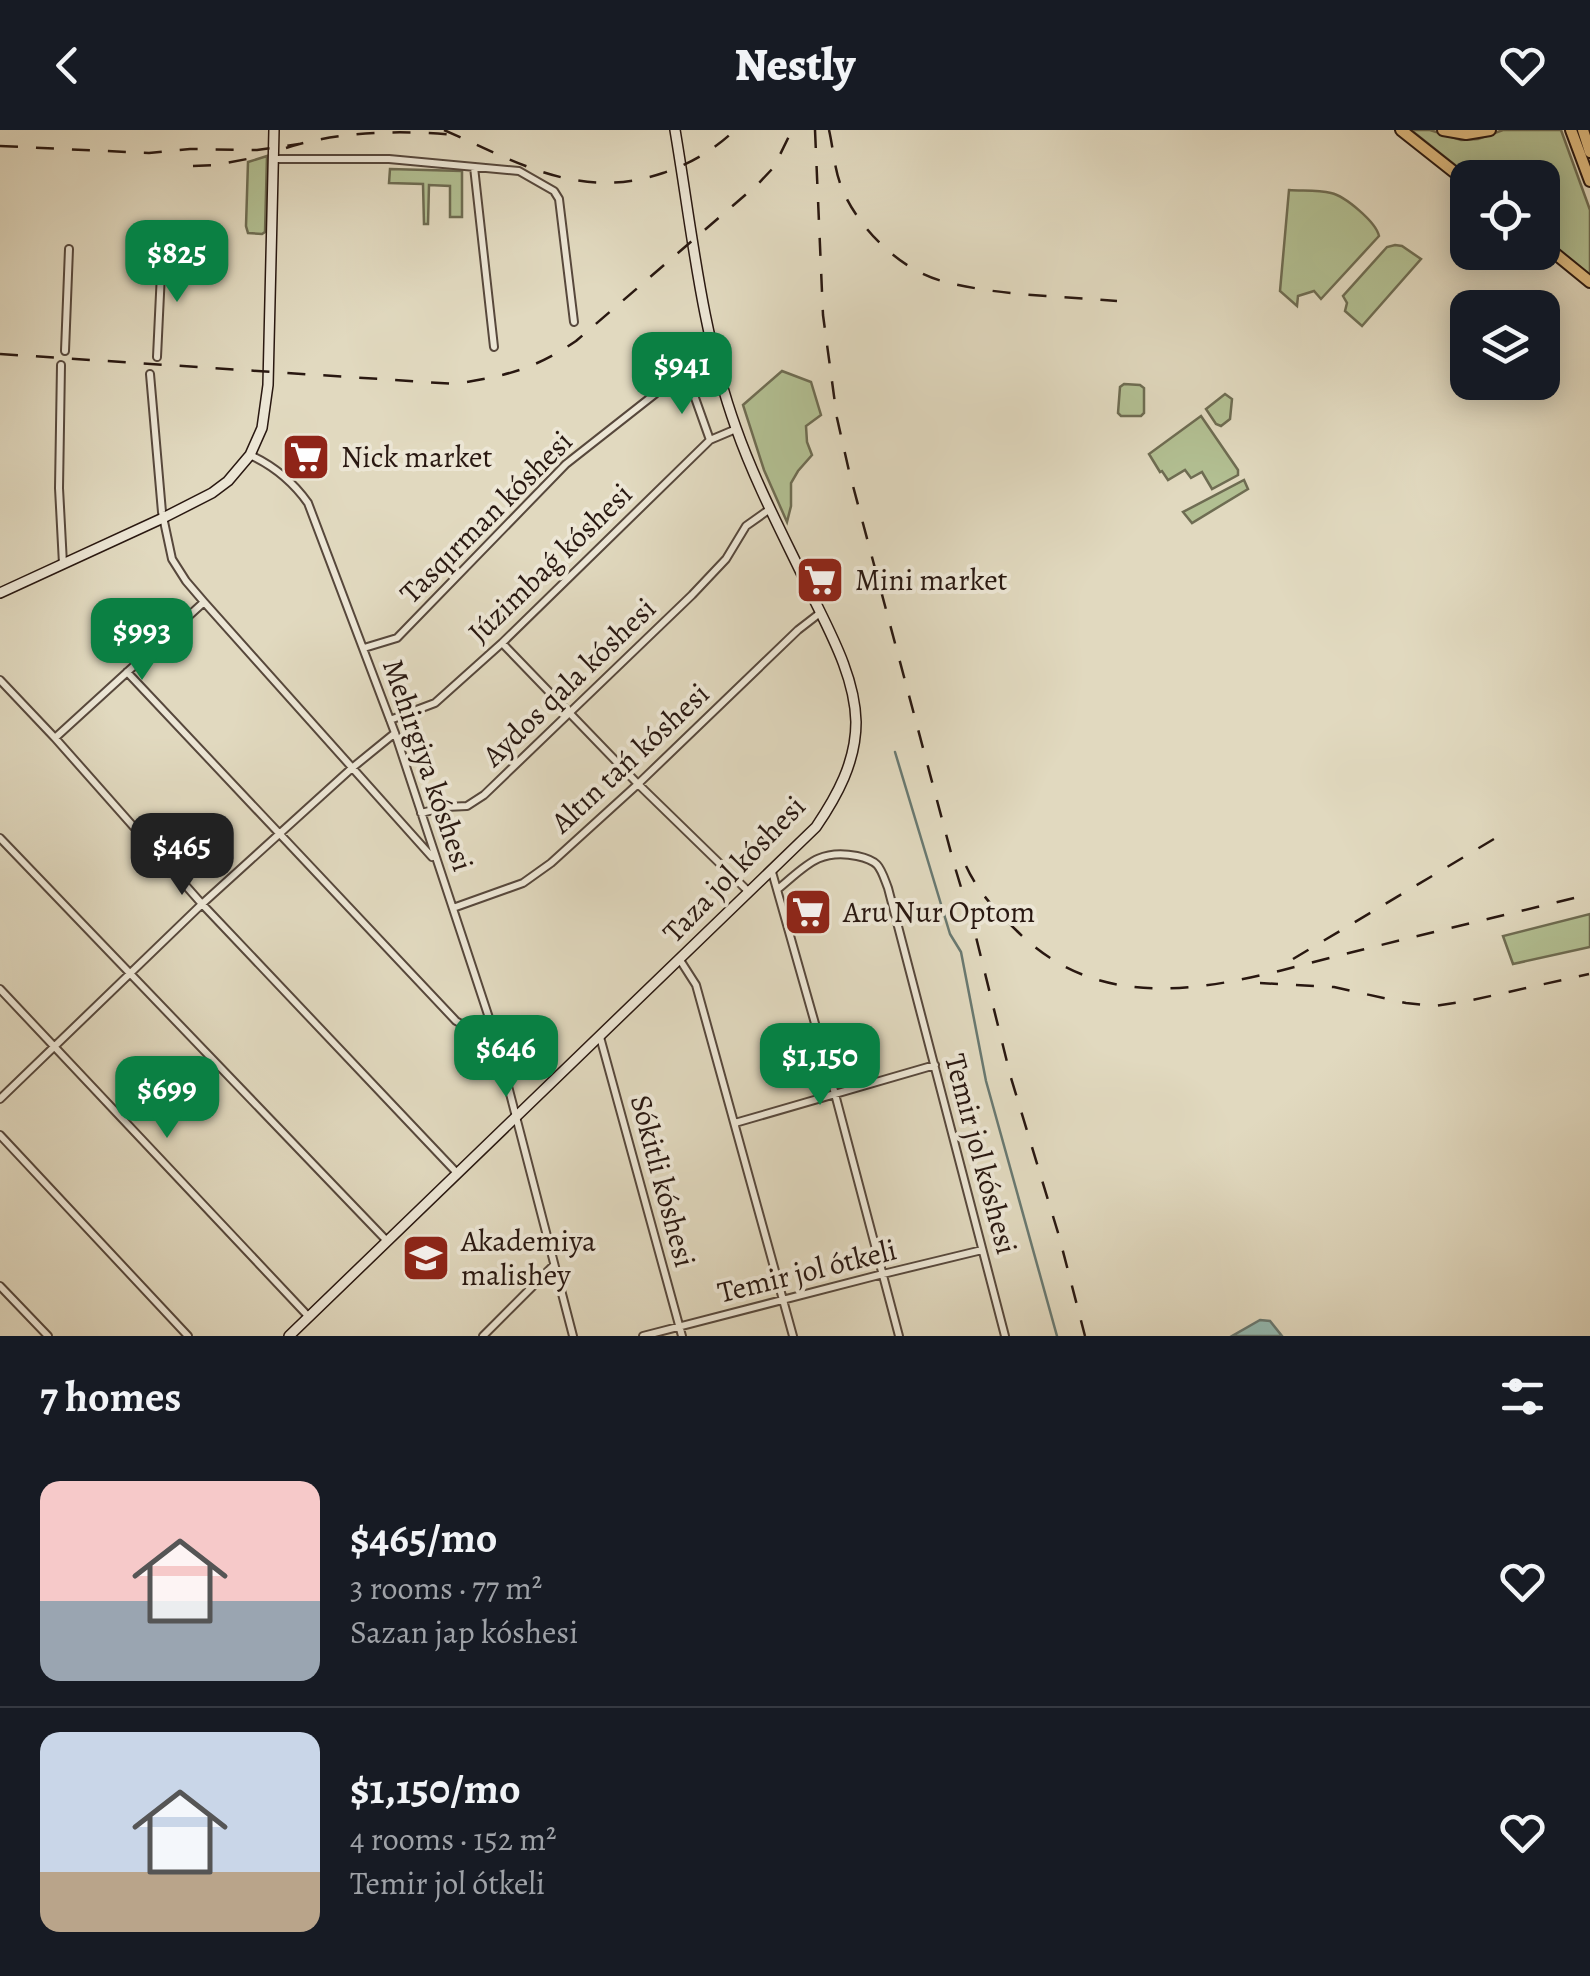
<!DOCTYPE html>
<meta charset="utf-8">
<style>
body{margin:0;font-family:Alegreya,serif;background:#20242c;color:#f1f3f6;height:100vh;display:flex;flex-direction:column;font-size:38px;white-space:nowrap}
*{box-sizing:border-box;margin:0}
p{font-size:32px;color:#9ea1a6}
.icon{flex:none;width:55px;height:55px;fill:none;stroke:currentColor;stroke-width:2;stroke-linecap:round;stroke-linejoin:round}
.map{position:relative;height:1206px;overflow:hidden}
.drawer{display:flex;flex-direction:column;background:#171b24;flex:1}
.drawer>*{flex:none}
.buttons{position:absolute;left:1450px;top:30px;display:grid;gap:20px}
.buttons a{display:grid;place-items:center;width:110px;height:110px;border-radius:20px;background:#171b24;box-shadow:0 5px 25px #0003;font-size:50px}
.price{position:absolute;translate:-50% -85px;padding:0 22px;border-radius:20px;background:#0b8043;color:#fff;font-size:32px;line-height:65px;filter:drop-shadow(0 2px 5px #0008)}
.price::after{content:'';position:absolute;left:50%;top:60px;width:30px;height:22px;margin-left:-15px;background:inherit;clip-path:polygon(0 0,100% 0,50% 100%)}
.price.active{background:#222;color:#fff}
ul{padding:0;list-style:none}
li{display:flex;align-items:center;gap:30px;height:250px;padding:0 40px}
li+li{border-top:2px solid #363941}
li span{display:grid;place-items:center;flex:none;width:280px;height:200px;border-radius:20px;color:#555}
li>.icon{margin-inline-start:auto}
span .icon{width:120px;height:120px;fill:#fffc;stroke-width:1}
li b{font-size:42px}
h2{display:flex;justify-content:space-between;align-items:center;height:120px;padding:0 40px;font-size:42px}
header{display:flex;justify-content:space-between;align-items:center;height:130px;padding:0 40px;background:#171b24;font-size:45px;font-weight:800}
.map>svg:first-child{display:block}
.green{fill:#b2bf92;stroke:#6e6c52;stroke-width:2.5}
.water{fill:#94bab1;stroke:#697971;stroke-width:2.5}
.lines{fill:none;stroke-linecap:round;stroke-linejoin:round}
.stream{stroke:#697971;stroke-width:2.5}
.street-casing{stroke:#57483c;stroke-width:10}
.secondary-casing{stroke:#291811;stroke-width:12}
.highway-casing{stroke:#291811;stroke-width:14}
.street{stroke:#ece6d5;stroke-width:6}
.secondary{stroke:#ece6d5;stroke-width:9}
.highway{stroke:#e0bc80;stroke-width:10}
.rail{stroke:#291811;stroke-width:2.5;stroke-dasharray:18 18;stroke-linecap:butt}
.labels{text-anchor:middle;stroke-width:8;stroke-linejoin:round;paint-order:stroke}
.poi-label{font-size:30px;fill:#291811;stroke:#ece6d5;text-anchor:start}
.street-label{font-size:30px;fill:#291811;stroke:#ece6d5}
</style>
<header><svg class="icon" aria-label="back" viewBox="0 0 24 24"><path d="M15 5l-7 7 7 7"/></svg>Nestly<svg class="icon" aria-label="heart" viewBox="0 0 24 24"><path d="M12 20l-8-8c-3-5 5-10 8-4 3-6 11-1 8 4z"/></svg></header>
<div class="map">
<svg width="1590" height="1206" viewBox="0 0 1590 1206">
<rect width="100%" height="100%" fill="#e1d9bf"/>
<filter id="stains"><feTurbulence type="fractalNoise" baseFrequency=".002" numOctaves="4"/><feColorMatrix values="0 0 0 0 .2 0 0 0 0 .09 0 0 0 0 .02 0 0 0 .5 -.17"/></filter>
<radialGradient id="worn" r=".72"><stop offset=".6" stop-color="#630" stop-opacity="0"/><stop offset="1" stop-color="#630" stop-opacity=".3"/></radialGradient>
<path class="green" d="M1411,0H1430L1461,10L1478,9L1503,0H1561L1590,80V146L1543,107L1542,48L1470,47Z
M267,26L265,102L262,104L248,103L246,96L248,32Z
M390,39L462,41V87H450V56L429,55L428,94H424L423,54L389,53Z
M1289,60C1303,61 1318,60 1331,63C1345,66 1376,92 1379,106L1321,169L1314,161L1298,166L1297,176L1280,161Z
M1395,115L1402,116L1421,129L1362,196L1345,181L1347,173L1343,166L1387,117Z
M782,241L811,252L821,285L806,296L807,312L812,325L798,341L791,353V376L787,392L764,340L743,275Z
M1124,254L1140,255L1144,258V283L1141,286H1121L1118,283L1120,257Z
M1225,264L1232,269L1230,289L1221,296L1216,294L1206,279Z
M1201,286L1238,340V345L1212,359L1202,342L1191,348L1185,340L1168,350L1162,341L1160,342L1149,324Z
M1244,350L1248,359L1192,393L1183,382Z
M1590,784V817L1513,834L1503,806Z"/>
<path class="water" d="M1260,1190L1270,1191L1282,1206H1232Z"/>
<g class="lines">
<path class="stream" d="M895,622L950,804L961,822L986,951L1057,1206"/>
<g class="street-casing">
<path id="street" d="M273,29H389L519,41L554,61L559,69L574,192
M474,37L494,217
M65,221L69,119
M157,227L162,122
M61,235L59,358L63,434
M150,244L162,382L172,429L186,451L204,472L432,727
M250,325C274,336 293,352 308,373L395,603L495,906L573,1206
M502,513L638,654L749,762
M364,518L397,508L566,334L655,264L670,248L682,247L689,251L710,310
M127,542L456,891L477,903L495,906
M0,550L55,608L202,774L457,1043
M390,590L435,573L502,513L710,310L736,299
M55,608L204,472
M421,683L446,677L467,676L484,665L692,465L726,429L746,396L770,379
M0,708L387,1111
M772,742L835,964L899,1206
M778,759C805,737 818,718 857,726C880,731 880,737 888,758L1005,1206
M453,778L523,753L551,733L638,654L798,500L820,483
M680,830L696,855L793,1206
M0,859L309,1187
M600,907L682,1206
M0,969L202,774L352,638L395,603
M735,993L935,935
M0,1005L188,1206
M0,1156L48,1206
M483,1206L554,1135
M643,1206L883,1144L982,1120"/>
</g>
<g class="secondary-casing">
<path id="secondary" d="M0,463L163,388L212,363L228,351L250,325L262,298L268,255L274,0
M289,1206L816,697C837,666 856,632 856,592C855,545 828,499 808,457C783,405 755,352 736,298C701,201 692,100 675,0"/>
</g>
<g class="highway-casing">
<path id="highway" d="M1401,0L1468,53
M1443,0L1466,4L1490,0
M1571,0L1590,51
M1583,0L1590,22
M1542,113L1590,152"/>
</g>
<use href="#street" class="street"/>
<use href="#secondary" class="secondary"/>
<use href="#highway" class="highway"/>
<path class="rail" d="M444,0C519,33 580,71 663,43C690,34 714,20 735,0
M815,0L823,185L837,288L849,341L954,734L976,807L1011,948L1059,1106L1085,1206
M829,0C833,17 834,36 840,53C854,94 899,140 942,151C998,166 1059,166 1117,171
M0,16L149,23L190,19L257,20L299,14
M286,18C338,1 401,0 455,5
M193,36L215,35L247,29
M0,224L455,254C505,246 533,240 576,211L758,54L774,37L792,0
M966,736C978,762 996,781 1017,801C1115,899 1245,848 1361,820C1437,801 1514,783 1590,764
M1293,829L1499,706
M1260,853L1334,857L1406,873L1434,876L1468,871L1589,844"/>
</g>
<defs>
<g id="supermarket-square" transform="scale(2.5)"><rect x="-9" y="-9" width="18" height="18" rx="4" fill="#8f2418" stroke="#ece6d5"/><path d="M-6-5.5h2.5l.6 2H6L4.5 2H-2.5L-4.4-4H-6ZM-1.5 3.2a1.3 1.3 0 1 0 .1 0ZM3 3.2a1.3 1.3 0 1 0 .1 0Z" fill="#fff"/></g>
<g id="school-square" transform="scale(2.5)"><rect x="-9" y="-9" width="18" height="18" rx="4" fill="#8f2418" stroke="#ece6d5"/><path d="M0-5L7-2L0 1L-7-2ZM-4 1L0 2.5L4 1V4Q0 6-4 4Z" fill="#fff"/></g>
</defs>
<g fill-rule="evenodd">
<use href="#supermarket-square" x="306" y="327"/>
<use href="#supermarket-square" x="820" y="450"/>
<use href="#supermarket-square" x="808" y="782"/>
<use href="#school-square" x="426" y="1128"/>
</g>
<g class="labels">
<g class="poi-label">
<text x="341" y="337">Nick market</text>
<text x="855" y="460">Mini market</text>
<text x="843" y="792">Aru Nur Optom</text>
<text x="461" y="1121">Akademiya<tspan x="461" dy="34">malishey</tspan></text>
</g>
<g class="street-label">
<text transform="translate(486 387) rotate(-45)" y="10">Tasqırman kóshesi</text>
<text transform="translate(550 433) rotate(-44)" y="10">Júzimbaǵ kóshesi</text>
<text transform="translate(569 552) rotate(-44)" y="10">Aydos qala kóshesi</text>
<text transform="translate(630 628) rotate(-43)" y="10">Altın tań kóshesi</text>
<text transform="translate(428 635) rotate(71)" y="10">Mehirgiya kóshesi</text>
<text transform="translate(734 739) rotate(-46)" y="10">Taza jol kóshesi</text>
<text transform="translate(981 1024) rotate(75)" y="10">Temir jol kóshesi</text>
<text transform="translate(663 1051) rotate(75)" y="10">Sókitli kóshesi</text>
<text transform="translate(807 1141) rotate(-14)" y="10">Temir jol ótkeli</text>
</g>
</g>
<rect width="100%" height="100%" filter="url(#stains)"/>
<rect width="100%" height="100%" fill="url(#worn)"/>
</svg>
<div class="buttons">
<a><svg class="icon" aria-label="locate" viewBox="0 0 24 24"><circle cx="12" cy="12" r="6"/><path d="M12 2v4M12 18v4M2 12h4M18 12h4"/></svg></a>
<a><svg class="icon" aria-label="layers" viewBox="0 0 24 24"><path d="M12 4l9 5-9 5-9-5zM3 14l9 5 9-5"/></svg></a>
</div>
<b class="price" style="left:177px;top:175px">$825</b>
<b class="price" style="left:682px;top:287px">$941</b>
<b class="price" style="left:142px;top:553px">$993</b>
<b class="price active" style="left:182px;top:768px">$465</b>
<b class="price" style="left:506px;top:970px">$646</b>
<b class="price" style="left:820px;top:978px">$1,150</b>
<b class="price" style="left:167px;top:1011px">$699</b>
</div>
<section class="drawer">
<h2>7 homes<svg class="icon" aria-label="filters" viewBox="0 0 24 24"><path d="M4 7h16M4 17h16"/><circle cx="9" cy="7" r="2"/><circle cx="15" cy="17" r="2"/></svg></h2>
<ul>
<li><span style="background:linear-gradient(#f6c9c9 60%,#9aa5b1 0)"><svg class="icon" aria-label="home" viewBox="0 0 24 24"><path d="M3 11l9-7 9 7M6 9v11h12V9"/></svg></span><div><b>$465/mo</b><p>3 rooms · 77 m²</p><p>Sazan jap kóshesi</p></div><svg class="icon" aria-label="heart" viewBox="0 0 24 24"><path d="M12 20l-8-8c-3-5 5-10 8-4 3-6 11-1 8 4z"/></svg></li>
<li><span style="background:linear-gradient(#c9d6e8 70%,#b9a48a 0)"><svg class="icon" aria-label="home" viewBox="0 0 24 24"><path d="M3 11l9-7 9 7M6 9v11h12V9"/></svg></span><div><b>$1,150/mo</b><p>4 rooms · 152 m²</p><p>Temir jol ótkeli</p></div><svg class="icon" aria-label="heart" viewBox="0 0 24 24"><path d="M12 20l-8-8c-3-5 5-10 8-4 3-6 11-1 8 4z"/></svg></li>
</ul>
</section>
